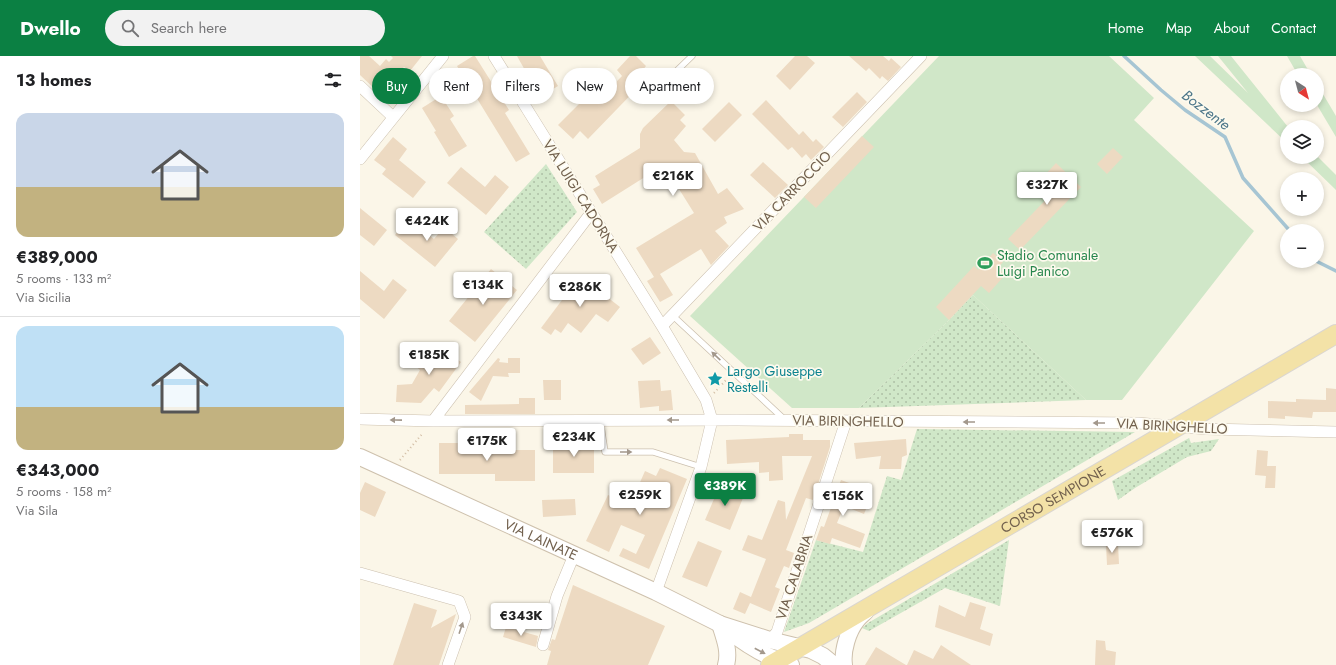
<!DOCTYPE html>
<meta charset="utf-8">
<style>
body{margin:0;font-family:Jost,sans-serif;background:#f2f2f2;color:#202124;height:100vh;display:flex;flex-direction:column;font-size:15px;white-space:nowrap}
*{box-sizing:border-box;margin:0}
p{font-size:13px;color:#757577}
.icon{flex:none;width:22px;height:22px;fill:none;stroke:currentColor;stroke-width:2;stroke-linecap:round;stroke-linejoin:round}
.map{position:relative;flex:1;overflow:hidden}
.panel{display:flex;flex-direction:column;background:#fff;width:360px}
.panel>*{flex:none}
.top-card{position:absolute;left:12px;top:12px;width:380px;height:36px;display:flex;gap:8px}
.needle{width:26px;rotate:144deg}
.buttons{position:absolute;left:920px;top:12px;display:grid;gap:8px}
.buttons a{display:grid;place-items:center;width:44px;height:44px;border-radius:50%;background:#fff;box-shadow:0 2px 6px #0003;font-size:20px}
.price{position:absolute;translate:-50% -34px;padding:0 9px;border-radius:4px;background:#fff;color:#222;font-size:13px;line-height:26px;filter:drop-shadow(0 1px 2px #0008)}
.price::after{content:'';position:absolute;left:50%;top:24px;width:12px;height:9px;margin-left:-6px;background:inherit;clip-path:polygon(0 0,100% 0,50% 100%)}
.price.active{background:#0b8043;color:#fff}
ul{padding:0;list-style:none}
li{display:grid;align-content:center;gap:8px;height:212px;padding:0 16px}
li+li{border-top:1px solid #e0e0e0}
li span{display:grid;place-items:center;height:124px;border-radius:12px;color:#555}
li>.icon{margin-inline-start:auto}
span .icon{width:72px;height:72px;fill:#fffc;stroke-width:1}
li b{font-size:17px}
h2{display:flex;justify-content:space-between;align-items:center;height:48px;padding:0 16px;font-size:17px}
.pill{padding:0 14px;border-radius:18px;background:#fff;box-shadow:0 2px 6px #0003;font-size:14px;line-height:36px}
.pill.active{background:#0b8043;color:#fff}
header{display:flex;align-items:center;gap:24px;box-sizing:border-box;height:56px;padding:0 20px;background:#0b8043;color:#fff}
header strong{font-size:19px}
nav{display:flex;gap:22px;margin-inline-start:auto;font-size:14px}
.search{width:280px;height:36px;background:#f2f2f2;display:flex;align-items:center;gap:10px;box-sizing:border-box;padding:0 14px;border-radius:22px;color:#757577;font-size:15px}
main{display:flex;flex:1;min-height:0}
.map>svg:first-child{display:block}
.grass{fill:url(#grass-dots)}
.pitch{fill:#d0e7c8}
.lines{fill:none;stroke-linecap:round;stroke-linejoin:round}
.stream{stroke:#a6c5d3;stroke-width:3.5}
.building{fill:#eddac2}
.lane-casing{stroke:#ccc0af;stroke-width:7}
.street-casing{stroke:#ccc0af;stroke-width:12}
.secondary-casing{stroke:#cec1ad;stroke-width:18}
.primary-casing{stroke:#dad6d1;stroke-width:20}
.path{stroke:#d2bea5;stroke-width:2;stroke-dasharray:1 3;stroke-linecap:butt}
.lane{stroke:#fff;stroke-width:5.5}
.street{stroke:#fff;stroke-width:11}
.secondary{stroke:#fff;stroke-width:16}
.primary{stroke:#f3e2a7;stroke-width:18}
.oneway{fill:#a3988c}
.labels{text-anchor:middle;stroke-width:3.5;stroke-linejoin:round;paint-order:stroke}
.street-label{font-size:14px;fill:#72614e;stroke:#fdfaee}
.leisure-label{font-size:14px;fill:#27864d;stroke:#fdfaee;text-anchor:start}
.culture-label{font-size:14px;fill:#0d838f;stroke:#fdfaee;text-anchor:start}
.water-label{font-size:15px;font-style:italic;fill:#4d778a;stroke:#fdfaee}
</style>
<header>
<strong>Dwello</strong>
<div class="search"><svg class="icon" aria-label="search" viewBox="0 0 24 24"><circle cx="10" cy="10" r="6"/><path d="M15 15l6 6"/></svg>Search here</div>
<nav><a>Home</a><a>Map</a><a>About</a><a>Contact</a></nav>
</header>
<main>
<section class="panel">
<h2>13 homes<svg class="icon" aria-label="filters" viewBox="0 0 24 24"><path d="M4 7h16M4 17h16"/><circle cx="9" cy="7" r="2"/><circle cx="15" cy="17" r="2"/></svg></h2>
<ul>
<li><span style="background:linear-gradient(#c9d6e8 60%,#c2b280 0)"><svg class="icon" aria-label="home" viewBox="0 0 24 24"><path d="M3 11l9-7 9 7M6 9v11h12V9"/></svg></span><div><b>€389,000</b><p>5 rooms · 133 m²</p><p>Via Sicilia</p></div></li>
<li><span style="background:linear-gradient(#bfe0f5 65%,#c2b280 0)"><svg class="icon" aria-label="home" viewBox="0 0 24 24"><path d="M3 11l9-7 9 7M6 9v11h12V9"/></svg></span><div><b>€343,000</b><p>5 rooms · 158 m²</p><p>Via Sila</p></div></li>
</ul>
</section>
<div class="map">
<svg width="976" height="609" viewBox="0 0 976 609">
<defs>
<pattern id="grass-dots" width="8" height="8" patternUnits="userSpaceOnUse"><rect width="8" height="8" fill="#d0e7c8"/><path d="M2 2h.1M6 6h.1" fill="none" stroke="#adbfa5" stroke-width="1.8" stroke-linecap="round"/></pattern>
</defs>
<rect width="100%" height="100%" fill="#fbf6e8"/>
<path class="grass" d="M186,108L217,156L166,213L124,176Z
M613,239L726,344L499,352L589,264Z
M557,373L775,376L449,567L424,576L456,484L503,496L527,420L541,424Z
M829,382L831,387L859,383L851,395L827,401L775,432L758,444L752,425Z
M649,484L640,550L585,532L509,575L502,572L508,567Z"/>
<path class="pitch" d="M579,0H749L794,42L774,64L894,175L762,344H726L613,239L589,264L499,352H432L330,260Z
M835,0H850L888,37L858,0H871L928,71H927V87Z
M927,0H940L951,19H938Z
M957,28L976,60V81L957,49Z
M957,100L976,119V134L942,101Z"/>
<g class="lines">
<path class="stream" d="M764,0L801,34L825,54L865,81L883,122L930,175
M956,205L976,215"/>
</g>
<path class="building" d="M0,0H9L20,10L26,3L29,6L33,2L31,0H62L50,15L44,11L19,37L0,19Z
M113,0H115L149,54L145,57L170,98L156,106L97,10Z
M157,0H180L198,30L180,41Z
M270,0H276L286,10L282,15L288,21L228,83L220,75L213,83L198,69L228,39L236,47L262,20L257,14Z
M435,0H447L455,7L430,34L416,20Z
M489,0H523L529,5L531,2L541,11L528,25L522,20L520,23L509,12L506,15Z
M497,36L507,46L483,71L472,61Z
M81,40L94,60L90,63L107,90L89,101L74,76L76,75L62,52Z
M406,44L439,79L443,75L453,86L456,83L464,91L451,104L446,98L442,102L432,91L428,94L392,58Z
M311,45L325,59L320,64L326,70L314,84L324,96L335,97L358,138L367,132L384,153L364,161L367,167L355,175L369,190L351,209L341,193L300,218L313,239L300,246L287,225L294,221L276,192L334,157L304,109L242,148L233,133L240,129L235,120L280,92V78L283,72Z
M369,46L382,59L355,86L342,73Z
M502,80L514,91L456,152L444,141Z
M33,81L47,93L39,104L66,126L53,142L22,118L26,113L14,104Z
M753,92L763,101L747,118L737,108Z
M403,106L428,129L415,142L390,119Z
M696,107L721,131L660,194L648,183L696,133L683,121Z
M101,111L125,131L135,119L149,131L126,159L87,127Z
M0,152L27,174L14,190L0,179Z
M49,163L74,183L84,171L98,183L75,211L35,179Z
M633,197L643,206L638,212L645,219L629,237L621,230L589,264L576,251L614,210L618,214Z
M131,213L157,234L115,286L89,265Z
M0,215L24,235L33,223L47,234L24,263L0,243Z
M220,220L260,251L248,266L236,258L221,277L208,267L201,277L195,273L191,279L181,272Z
M290,281L301,297L283,309L271,293Z
M78,289L101,306L79,336L74,332L61,347L36,346L37,329L52,328L60,314L54,309L67,292L73,296Z
M138,302L140,303L139,306L148,307V302H160V317H148L149,321L133,320L121,345L109,336Z
M183,324H201V344H184Z
M300,324L301,335L311,334L313,354L299,355V350L280,352L278,325Z
M966,332L976,333V356H953L952,362L925,360V363L908,362V345L936,346V343L966,344Z
M159,342H175V358H105V349L159,348Z
M429,378H443V384H470V391L453,444L446,442L426,494L434,497L429,512L424,510L415,531L420,533L411,556L390,547L385,558L373,553L380,536L391,541L406,503L382,494L388,479L402,484L418,444L425,446L426,464L452,400H422L423,424L409,425V416L399,417V406L367,408L366,384L429,381Z
M546,383L547,399L542,401L541,413H519L521,400L496,403L494,387Z
M193,386H234V417H193Z
M79,387H119V394H175V425H135V418H79Z
M897,394L908,395L907,410H916L915,432H905L906,420L895,419Z
M300,412L327,423L289,513L259,500L263,492L276,498L285,479L261,469L249,496L226,485L248,439L270,449L285,415L296,420Z
M481,424L500,431L497,441L509,446L504,458L484,450L477,467L505,478L500,492L472,482L470,488L456,484L461,470L464,471Z
M5,426L26,436L15,461L0,454V437Z
M360,429H364L385,437L370,474L345,464Z
M215,443L216,459L183,461L182,444Z
M338,485L362,495L347,531L322,521Z
M758,488L759,508L747,509L746,489Z
M213,529L305,570L288,609H187L191,595L188,594L192,583L195,584Z
M610,546L626,551L620,573L633,578L630,590L575,571L579,549L605,561Z
M54,547L77,554L71,572L96,558L79,609H33Z
M146,571L178,580L176,591L143,581Z
M736,584L745,585L746,594L756,596L755,609H735Z
M581,589L611,609H547L554,594L573,603Z
M516,591L546,609H505Z"/>
<g class="lines">
<g class="lane-casing">
<path id="lane" d="M302,29L332,0
M312,259L425,364
M240,364L245,396H293L341,411"/>
</g>
<g class="street-casing">
<path id="street" d="M134,0L302,270L346,344L352,364L341,411L296,536
M0,30L33,61
M0,103L83,0
M302,270L561,0
M0,363L73,365L377,364L778,367L847,373L976,376
M73,365L231,157
M0,517L99,545L105,561L88,609
M410,584L417,576L486,365
M183,589L197,540L214,499"/>
</g>
<g class="secondary-casing">
<g id="secondary">
<path id="s1" d="M0,401L296,536L360,568L410,584L451,594L463,600L474,609"/>
<path d="M360,568C364,581 370,595 366,609"/>
<path d="M369,575C388,590 408,602 431,609"/>
<path d="M484,609C482,595 488,575 497,564C499,561 503,558 506,555"/>
</g>
</g>
<g class="primary-casing">
<g id="primary">
<path id="s2" d="M410,609L976,278"/>
</g>
</g>
<path class="path" d="M354,337L367,323
M40,404L63,377"/>
<use href="#lane" class="lane"/>
<use href="#street" class="street"/>
<use href="#secondary" class="secondary"/>
<use href="#primary" class="primary"/>
</g>
<defs><path id="oneway-solid" d="M-6-.8H1V-3.2L6.5 0L1 3.2V.8H-6Z"/></defs>
<g class="oneway">
<use href="#oneway-solid" transform="translate(356 300) rotate(-137)"/>
<use href="#oneway-solid" transform="translate(36 364) rotate(-179)"/>
<use href="#oneway-solid" transform="translate(313 364) rotate(180)"/>
<use href="#oneway-solid" transform="translate(609 366) rotate(-180)"/>
<use href="#oneway-solid" transform="translate(739 367) rotate(-180)"/>
<use href="#oneway-solid" transform="translate(266 396)"/>
<use href="#oneway-solid" transform="translate(101 572) rotate(-71)"/>
<use href="#oneway-solid" transform="translate(400 595) rotate(28)"/>
</g>
<defs>
<g id="stadium-bare" transform="scale(1.2)"><path d="M0-5a6.5 5 0 1 0 0 10a6.5 5 0 1 0 0-10ZM-3.5-1.8h7v3.6h-7Z" fill="#2e9e5b" stroke="#fdfaee" stroke-width="2.5" paint-order="stroke"/></g>
<g id="sight-bare" transform="scale(1.2)"><path d="M0-6L1.8-2.2L6-1.7L2.9 1.2L3.7 5.4L0 3.3L-3.7 5.4L-2.9 1.2L-6-1.7L-1.8-2.2Z" fill="#0f9aa8" stroke="#fdfaee" stroke-width="2.5" paint-order="stroke"/></g>
</defs>
<g fill-rule="evenodd">
<use href="#stadium-bare" x="625" y="207"/>
<use href="#sight-bare" x="355" y="323"/>
</g>
<g class="labels">
<g class="street-label">
<text transform="translate(432 135) rotate(-46)" y="5">VIA CARROCCIO</text>
<text transform="translate(221 140) rotate(58)" y="5">VIA LUIGI CADORNA</text>
<text transform="translate(488 365) rotate(1)" y="5">VIA BIRINGHELLO</text>
<text transform="translate(812 370) rotate(3)" y="5">VIA BIRINGHELLO</text>
<text dy="5" stroke="none"><textPath href="#s2" startOffset="328">CORSO SEMPIONE</textPath></text>
<text dy="5" stroke="none"><textPath href="#s1" startOffset="199">VIA LAINATE</textPath></text>
<text transform="translate(434 521) rotate(-72)" y="5">VIA CALABRIA</text>
</g>
<g class="leisure-label">
<text x="637" y="204">Stadio Comunale<tspan x="637" dy="16">Luigi Panico</tspan></text>
</g>
<g class="culture-label">
<text x="367" y="320">Largo Giuseppe<tspan x="367" dy="16">Restelli</tspan></text>
</g>
<g class="water-label">
<text transform="translate(846 54) rotate(37)" y="5">Bozzente</text>
</g>
</g>
</svg>
<div class="buttons">
<a><svg class="needle" viewBox="-14 -14 28 28"><path d="M0-13l5 13h-10z" fill="#e53935"/><path d="M0 13l5-13h-10z" fill="#757577"/></svg></a>
<a><svg class="icon" aria-label="layers" viewBox="0 0 24 24"><path d="M12 4l9 5-9 5-9-5zM3 14l9 5 9-5"/></svg></a>
<a>+</a>
<a>−</a>
</div>
<b class="price" style="left:313px;top:141px">€216K</b>
<b class="price" style="left:687px;top:150px">€327K</b>
<b class="price" style="left:67px;top:186px">€424K</b>
<b class="price" style="left:123px;top:250px">€134K</b>
<b class="price" style="left:220px;top:252px">€286K</b>
<b class="price" style="left:69px;top:320px">€185K</b>
<b class="price" style="left:214px;top:402px">€234K</b>
<b class="price" style="left:127px;top:406px">€175K</b>
<b class="price active" style="left:365px;top:451px">€389K</b>
<b class="price" style="left:280px;top:460px">€259K</b>
<b class="price" style="left:483px;top:461px">€156K</b>
<b class="price" style="left:752px;top:498px">€576K</b>
<b class="price" style="left:161px;top:581px">€343K</b>
<div class="top-card">
<a class="pill active">Buy</a>
<a class="pill">Rent</a>
<a class="pill">Filters</a>
<a class="pill">New</a>
<a class="pill">Apartment</a>
</div>
</div>
</main>
